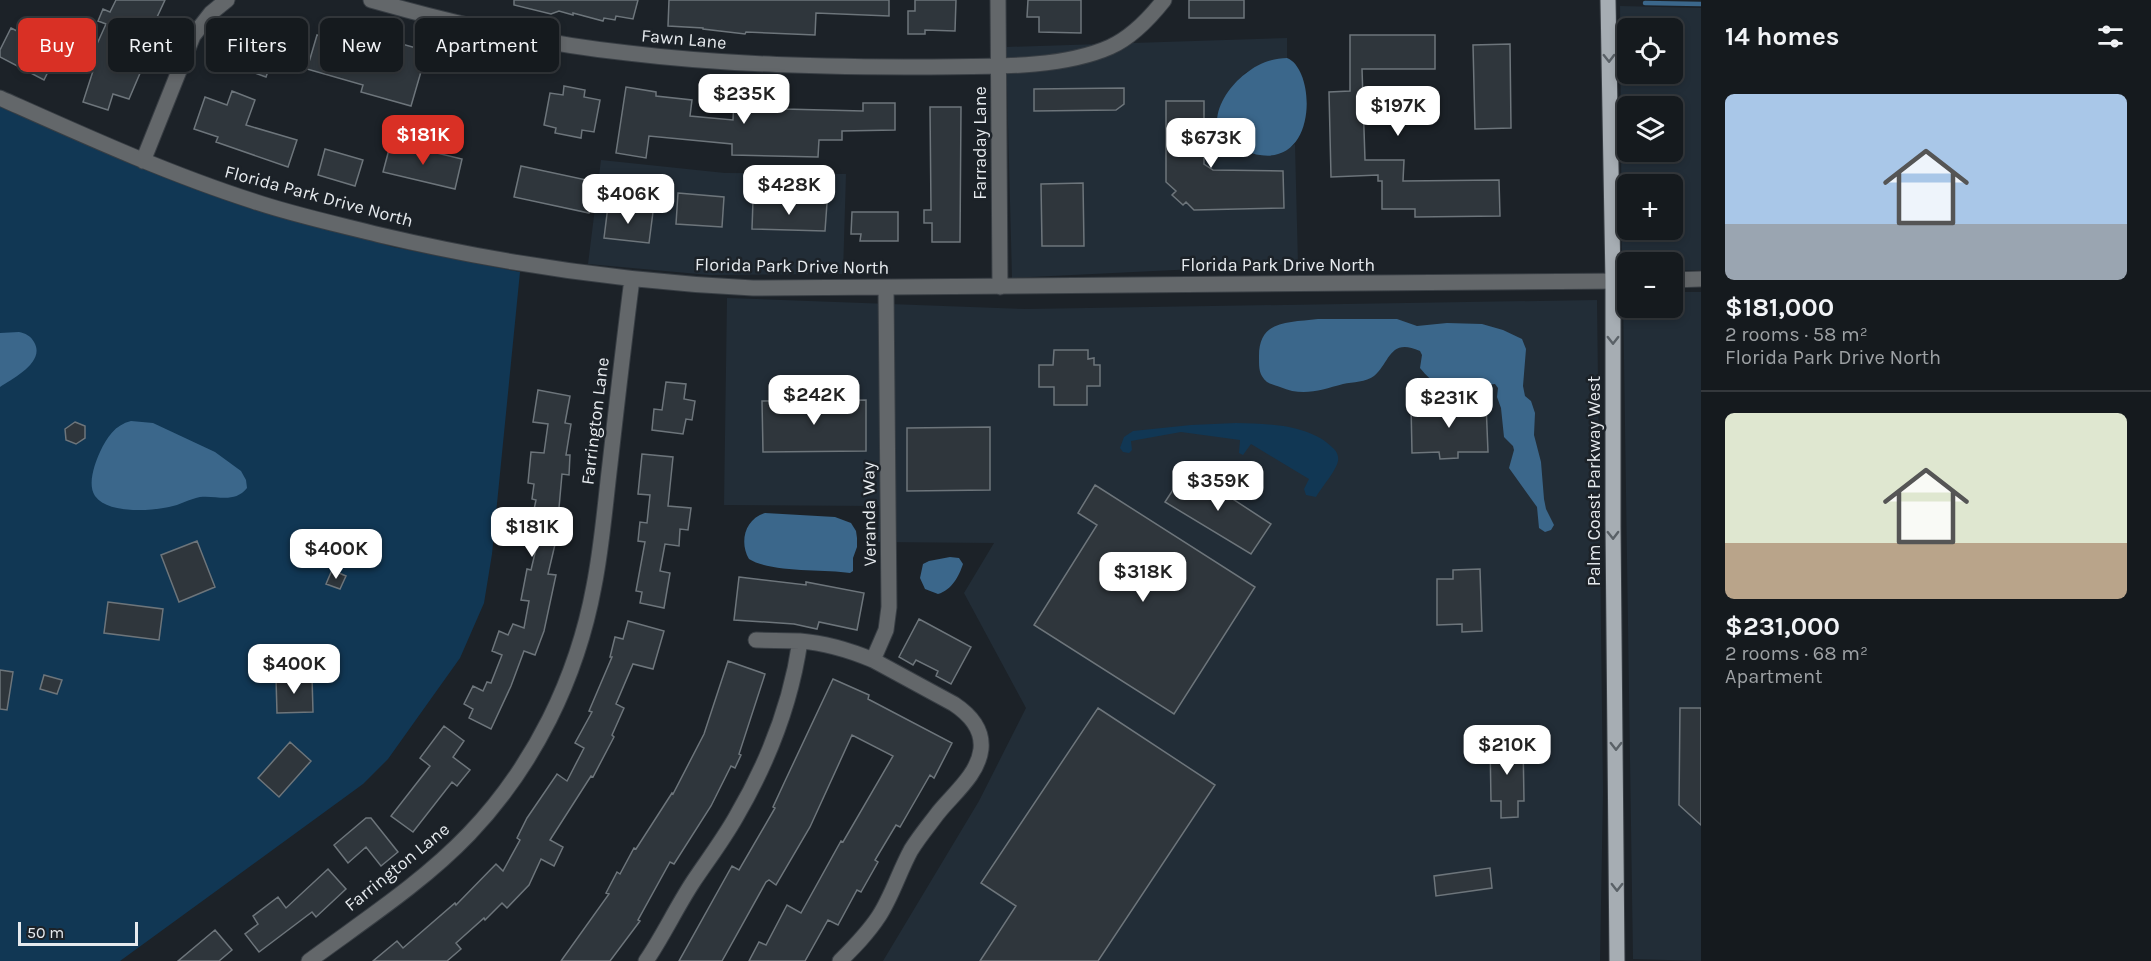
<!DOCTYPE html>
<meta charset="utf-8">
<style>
body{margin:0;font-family:Karla,sans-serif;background:#1e2327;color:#f1f3f6;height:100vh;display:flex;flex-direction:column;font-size:22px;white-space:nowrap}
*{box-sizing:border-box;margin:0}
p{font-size:20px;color:#9da1a4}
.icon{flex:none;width:33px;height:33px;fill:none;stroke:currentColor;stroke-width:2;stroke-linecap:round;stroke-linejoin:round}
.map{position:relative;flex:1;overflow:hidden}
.side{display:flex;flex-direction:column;background:#151a1e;width:450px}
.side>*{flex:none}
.top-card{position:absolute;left:18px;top:18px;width:570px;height:54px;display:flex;gap:12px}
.tools{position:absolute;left:1617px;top:18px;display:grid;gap:12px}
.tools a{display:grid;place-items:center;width:66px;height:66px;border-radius:9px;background:#151a1e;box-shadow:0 3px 9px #0003,0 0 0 2px #34383c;font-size:30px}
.scale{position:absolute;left:18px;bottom:15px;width:120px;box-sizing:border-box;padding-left:6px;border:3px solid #e6eaee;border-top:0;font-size:16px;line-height:21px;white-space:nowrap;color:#e6eaee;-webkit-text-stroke:4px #1c2228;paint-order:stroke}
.price{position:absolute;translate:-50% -51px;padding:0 14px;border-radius:12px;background:#fff;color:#222;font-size:20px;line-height:39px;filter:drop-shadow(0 2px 3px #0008)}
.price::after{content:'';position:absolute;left:50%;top:36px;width:18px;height:14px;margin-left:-9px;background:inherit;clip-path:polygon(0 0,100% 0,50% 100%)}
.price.active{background:#d93025;color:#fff}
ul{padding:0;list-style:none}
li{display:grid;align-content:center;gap:12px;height:318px;padding:0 24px}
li+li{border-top:2px solid #34383c}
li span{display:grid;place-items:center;height:186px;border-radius:9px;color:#555}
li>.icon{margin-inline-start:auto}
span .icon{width:108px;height:108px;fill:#fffc;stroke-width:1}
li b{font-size:26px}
h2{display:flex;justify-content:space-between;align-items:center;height:72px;padding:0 24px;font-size:26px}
.tag{padding:0 21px;border-radius:9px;background:#151a1e;box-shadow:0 3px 9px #0003,0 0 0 2px #34383c;font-size:21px;line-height:54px}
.tag.active{background:#d93025;color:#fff}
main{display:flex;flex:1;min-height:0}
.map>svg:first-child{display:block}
.built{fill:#222d37;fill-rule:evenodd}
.green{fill:#113754}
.water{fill:#3b678b}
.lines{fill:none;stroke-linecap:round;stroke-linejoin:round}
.stream{stroke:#3b678b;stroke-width:4.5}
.building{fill:#2f363c;stroke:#6d757b;stroke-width:1.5}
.minor-casing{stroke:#383e44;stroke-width:17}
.major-casing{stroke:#383e44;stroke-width:17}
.minor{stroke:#63676a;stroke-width:15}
.major{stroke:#a6adb3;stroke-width:15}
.oneway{stroke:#5a6167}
.labels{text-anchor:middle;stroke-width:5;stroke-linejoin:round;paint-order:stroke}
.street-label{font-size:18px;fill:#e6eaee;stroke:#1c2228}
</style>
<main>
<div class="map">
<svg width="1701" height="961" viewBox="0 0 1701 961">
<rect width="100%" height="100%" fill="#1c2228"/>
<path class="built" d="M1620,6L1701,8V270L1673,271L1672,262H1628L1627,272L1622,273ZM1672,28V74H1628V28ZM1672,106V152H1628V106ZM1628,184H1672V230H1628Z
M1287,38V58L1272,60L1245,73L1225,97L1226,141L1246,151L1266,156L1282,153L1295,144L1298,264L1012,278L1006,47Z
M601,160L725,173L846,174L843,274L709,275L588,264Z
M1623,292H1627L1628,308H1672L1673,292H1701V961L1633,959Z
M727,298L1026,309L1597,300L1603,792L1600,961H883L979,801L1026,708L964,593L994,543L878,542L879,506L724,505Z"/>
<path class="green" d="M0,106L251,204L393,247L520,272L492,554L484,603L460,658L388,759L363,784L120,961H0Z
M1236,423C1268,424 1310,424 1334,449C1337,452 1339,457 1338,461C1336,471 1321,488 1316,497L1306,495L1304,489L1309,479L1251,444L1243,455L1239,453L1240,440L1181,432L1131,441L1132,450L1129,453L1123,452L1120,448L1124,437L1133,431L1191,425Z"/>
<path class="water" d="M1287,58C1319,70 1319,190 1234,146C1201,129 1223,91 1245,74C1257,64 1272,58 1287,58Z
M1318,319H1397L1417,326L1447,323L1482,324L1503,330L1522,339L1526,349L1523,386L1525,396L1531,401L1535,413L1534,435L1541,462L1544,499L1546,509L1554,525L1551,530L1545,532L1539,528L1537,507L1509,468L1514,450L1513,446L1504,437L1501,408L1497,397L1498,388L1495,384C1461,386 1444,398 1420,368L1422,355L1420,351C1389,337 1390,363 1374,376C1366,382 1353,382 1343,384C1321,390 1303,397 1280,387C1277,386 1270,384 1267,382C1259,375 1259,369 1259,358C1258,319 1288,323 1318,319Z
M19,332C25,333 31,336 34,342C46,362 13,378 0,387V333Z
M131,421L153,423L215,452L241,471L246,480L247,488C234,504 217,495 200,497C189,499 180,505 169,507C150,511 108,514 95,496C87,484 95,463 100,452C107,437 115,425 131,421Z
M765,513L835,517L851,523L856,531L857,538V547L853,558V571L850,573C823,569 771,573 749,559C739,542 745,519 765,513Z
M950,557L959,558L963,564C959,576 952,590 938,594L925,589L920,578L923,564L929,561Z"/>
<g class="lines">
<path class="stream" d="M1645,3L1701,4"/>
</g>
<path class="building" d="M116,0H165L152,28L158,31L129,99L113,94L108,110L83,102L93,71L84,67L89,54L92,55L106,24L98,21L103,9L110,12Z
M514,0H638L633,19L616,16L615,20L604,18L603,21L573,13V15L559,11L551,14L514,5Z
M669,0H889V16L816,13L815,35L746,32L745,34L703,29V28L668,26Z
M915,0H956L955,31L925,30V34H908V11H915Z
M1028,0H1081V33L1039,32V17H1027Z
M1189,0H1244V18H1189Z
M267,23L283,29L266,77L227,63L237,36L259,44Z
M331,23L355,30V31L427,51L411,106L361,92L363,85L307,69L317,35L327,38Z
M11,28L41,43L46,35L62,43L44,80L0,57V50Z
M1350,35H1435V69H1362L1365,160H1404L1403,181L1499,180L1500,216L1415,217V209H1382V181H1378V175L1331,177L1329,92L1350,91Z
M1510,44L1511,128L1475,129L1473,45Z
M564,86L585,90L584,97L600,100L594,132L582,130L581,138L555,133L556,128L544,125L550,93L563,95Z
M626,87L656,92V96L692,100L690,116L733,120L734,99H785L784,109L863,111V103H895V130L842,131V140H819L818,157L732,155V144L649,136L646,158L616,153Z
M1124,88V104L1116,110L1034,111V89Z
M232,91L255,100L246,125L297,140L288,167L216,142L218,137L194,129L205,97L227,105Z
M1166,101H1204V164L1213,170L1283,171L1284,208L1194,210L1186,202L1183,205L1172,195L1176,191L1166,182Z
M930,107H961L960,242H932V223H924V210H931Z
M391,142L462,159L455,189L383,172Z
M325,149L363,160L355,186L318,175Z
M521,166L596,182L589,213L514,197Z
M1083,183L1084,246H1042L1041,184Z
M678,193L724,197L722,227L676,224Z
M753,200L827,203L825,231L752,229Z
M608,206L653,212L649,243L604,238Z
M852,212H898V241H860L861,234H851Z
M1054,350H1088V359L1094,358V365H1100V386H1087V405H1054V387H1039V365H1053Z
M666,382L686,384L684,399L695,401L692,420L686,419L683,434L652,430L654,409L662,410Z
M538,390L570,396L565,423L571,424L566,455H570L569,475L562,474L558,519H561L548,574L556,575L544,631L535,655L524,651L511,686L491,729L469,718L473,709L464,704L473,686L483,691L487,682L491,683L502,655L492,651L499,631L508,635L513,624L524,628L529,601L521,600L527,569L531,570L539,536L529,533L536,500L532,499L534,484L528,483L531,452L544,453L548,424L533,422Z
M866,400V451L763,452L762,401Z
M1486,403L1488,452H1458V458L1440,459L1439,452L1412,453L1411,405Z
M75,422L85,426V438L76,444L66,440L65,429Z
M990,427V490L907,491V428Z
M642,454L673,457L668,506L691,508L688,530L680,529L679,546L665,544L660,571L670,573L664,608L640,603L642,592L636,591L645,542L638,541L640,522L647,523L650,495L638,494Z
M1196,475L1271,524L1251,554L1165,502L1182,476Z
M1095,485L1255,587L1174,714L1034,625L1097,525L1078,513Z
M197,541L215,587L179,602L161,555Z
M1480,569L1482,631L1462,632V624L1437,625V579H1453V570Z
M332,570L346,576L340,589L326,584Z
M739,577L806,585V582L864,593L857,630L819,622L817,629L794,624L734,620Z
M108,602L163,609L159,640L104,633Z
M919,619L971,647L951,684L936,676L938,671L916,660L913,665L899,657Z
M628,621L664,631L653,669L633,664L616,704L624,708L612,735L614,737L593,777L591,776L550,840L563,847L554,866L541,859L529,885L507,908L502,903L485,920L484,918L456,943L461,949L447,961H373L397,941L403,948L455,903L456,905L496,864L503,871L520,840L517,838L527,818L557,774L567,781L584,748L575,743L592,712L589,711L612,657H610L615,637L623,639Z
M728,661L765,674L739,754L741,755L735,768L731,766L711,806L674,864L670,862L638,920L640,921L610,961H561L609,894L606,893L617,872L620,874L634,848L636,849L672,793L673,794L704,734Z
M0,670L13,672L7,710L0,709Z
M44,675L62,680L57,694L40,689Z
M312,677L313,712L277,713L276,678Z
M833,679L869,695L868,699L952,743L934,778L930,775L900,827L896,825L875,860L878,862L861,892L857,890L838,925L828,920L805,961H749L759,942L766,945L787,905L801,913L841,841L843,842L893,756L852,735L810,827L776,885L769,880L766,882L722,961H679L732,866L739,870L775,808L773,807L785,781Z
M1098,708L1215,785L1098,961H980L1016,906L981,883Z
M1680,708H1701V825L1679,805Z
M444,726L464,741L453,757L470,770L457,786L452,782L413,832L391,816L430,766L420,758Z
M1490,741H1523L1524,801H1518V817L1501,818V801H1491Z
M290,742L311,761L279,797L258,778Z
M366,818H371L398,852L381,866L366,847L348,863L334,845Z
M1490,868L1492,888L1436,896L1434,876Z
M328,869L346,889L316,917L312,912L259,952L245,934L258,924L253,916L278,897L286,908Z
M215,930L232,950L219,961H178Z"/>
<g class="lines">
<g class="minor-casing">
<path id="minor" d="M371,0C455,24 541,44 628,53C727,65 826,67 926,67C982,66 1058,70 1110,47C1132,37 1149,19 1164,0
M998,0L1000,287
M0,98C83,135 166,173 253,201C294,215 337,224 380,235C503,264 627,282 753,288L1628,281
M143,161L193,36L211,13L227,0
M1672,280L1701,279
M756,640L800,641
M309,961C363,921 422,883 469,834C534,766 577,678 594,586C602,546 605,505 610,464C617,402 624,341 632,279
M646,961C663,936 676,908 693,882C707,861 723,840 736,817C768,762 791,704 800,641C826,643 849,650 873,660L886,630L889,607L886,288
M840,961C854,947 868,933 879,916C892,896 899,872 911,850C919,837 929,825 938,813C953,794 978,775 981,749C983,729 969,714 954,704L873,660"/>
</g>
<g class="major-casing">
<path id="major" d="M1608,0L1613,281V526L1617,961"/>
</g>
<use href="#minor" class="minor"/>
<use href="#major" class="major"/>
</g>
<defs><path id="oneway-chevron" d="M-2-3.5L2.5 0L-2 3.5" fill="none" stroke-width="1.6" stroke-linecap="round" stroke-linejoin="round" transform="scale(1.5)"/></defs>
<g class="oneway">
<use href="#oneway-chevron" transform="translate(1609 58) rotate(89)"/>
<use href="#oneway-chevron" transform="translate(1613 340) rotate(90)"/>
<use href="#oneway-chevron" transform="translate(1613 535) rotate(89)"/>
<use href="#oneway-chevron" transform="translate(1616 746) rotate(90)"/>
<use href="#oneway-chevron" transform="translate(1617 887) rotate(90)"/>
</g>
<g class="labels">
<g class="street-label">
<text transform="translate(684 39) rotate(5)" y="6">Fawn Lane</text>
<text transform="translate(980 143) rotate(-90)" y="6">Farraday Lane</text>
<text transform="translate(319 196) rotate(15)" y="6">Florida Park Drive North</text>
<text x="1278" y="271">Florida Park Drive North</text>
<text transform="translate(792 266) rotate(1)" y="6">Florida Park Drive North</text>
<text transform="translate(595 421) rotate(-83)" y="6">Farrington Lane</text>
<text transform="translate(1594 481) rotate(-90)" y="6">Palm Coast Parkway West</text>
<text transform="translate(869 514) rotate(-91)" y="6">Veranda Way</text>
<text transform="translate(397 867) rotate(-39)" y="6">Farrington Lane</text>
</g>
</g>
</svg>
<div class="tools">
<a><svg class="icon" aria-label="locate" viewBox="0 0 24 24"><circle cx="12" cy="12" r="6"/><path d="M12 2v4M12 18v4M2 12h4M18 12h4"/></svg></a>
<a><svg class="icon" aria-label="layers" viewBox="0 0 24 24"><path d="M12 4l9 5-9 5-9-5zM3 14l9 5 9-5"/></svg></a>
<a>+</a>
<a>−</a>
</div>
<div class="scale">50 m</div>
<b class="price" style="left:744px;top:125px">$235K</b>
<b class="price" style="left:1398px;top:137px">$197K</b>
<b class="price active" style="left:423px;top:166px">$181K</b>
<b class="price" style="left:1211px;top:169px">$673K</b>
<b class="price" style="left:789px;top:216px">$428K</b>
<b class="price" style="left:628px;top:225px">$406K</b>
<b class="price" style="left:814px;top:426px">$242K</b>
<b class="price" style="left:1449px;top:429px">$231K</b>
<b class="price" style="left:1218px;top:512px">$359K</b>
<b class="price" style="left:532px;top:558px">$181K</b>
<b class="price" style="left:336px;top:580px">$400K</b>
<b class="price" style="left:1143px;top:603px">$318K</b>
<b class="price" style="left:294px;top:695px">$400K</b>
<b class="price" style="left:1507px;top:776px">$210K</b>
<div class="top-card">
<a class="tag active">Buy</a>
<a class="tag">Rent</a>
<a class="tag">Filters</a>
<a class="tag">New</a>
<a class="tag">Apartment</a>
</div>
</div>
<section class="side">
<h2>14 homes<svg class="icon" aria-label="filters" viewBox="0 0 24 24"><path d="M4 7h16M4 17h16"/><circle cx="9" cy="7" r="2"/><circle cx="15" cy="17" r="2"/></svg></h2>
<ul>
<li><span style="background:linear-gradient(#a9c7e8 70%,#9aa5b1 0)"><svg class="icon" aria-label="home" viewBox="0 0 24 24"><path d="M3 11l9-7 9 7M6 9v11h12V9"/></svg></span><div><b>$181,000</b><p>2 rooms · 58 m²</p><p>Florida Park Drive North</p></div></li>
<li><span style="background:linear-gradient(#dfe7d0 70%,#b9a48a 0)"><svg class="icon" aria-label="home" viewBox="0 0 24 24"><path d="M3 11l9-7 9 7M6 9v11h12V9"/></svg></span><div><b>$231,000</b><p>2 rooms · 68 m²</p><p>Apartment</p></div></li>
</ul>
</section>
</main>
